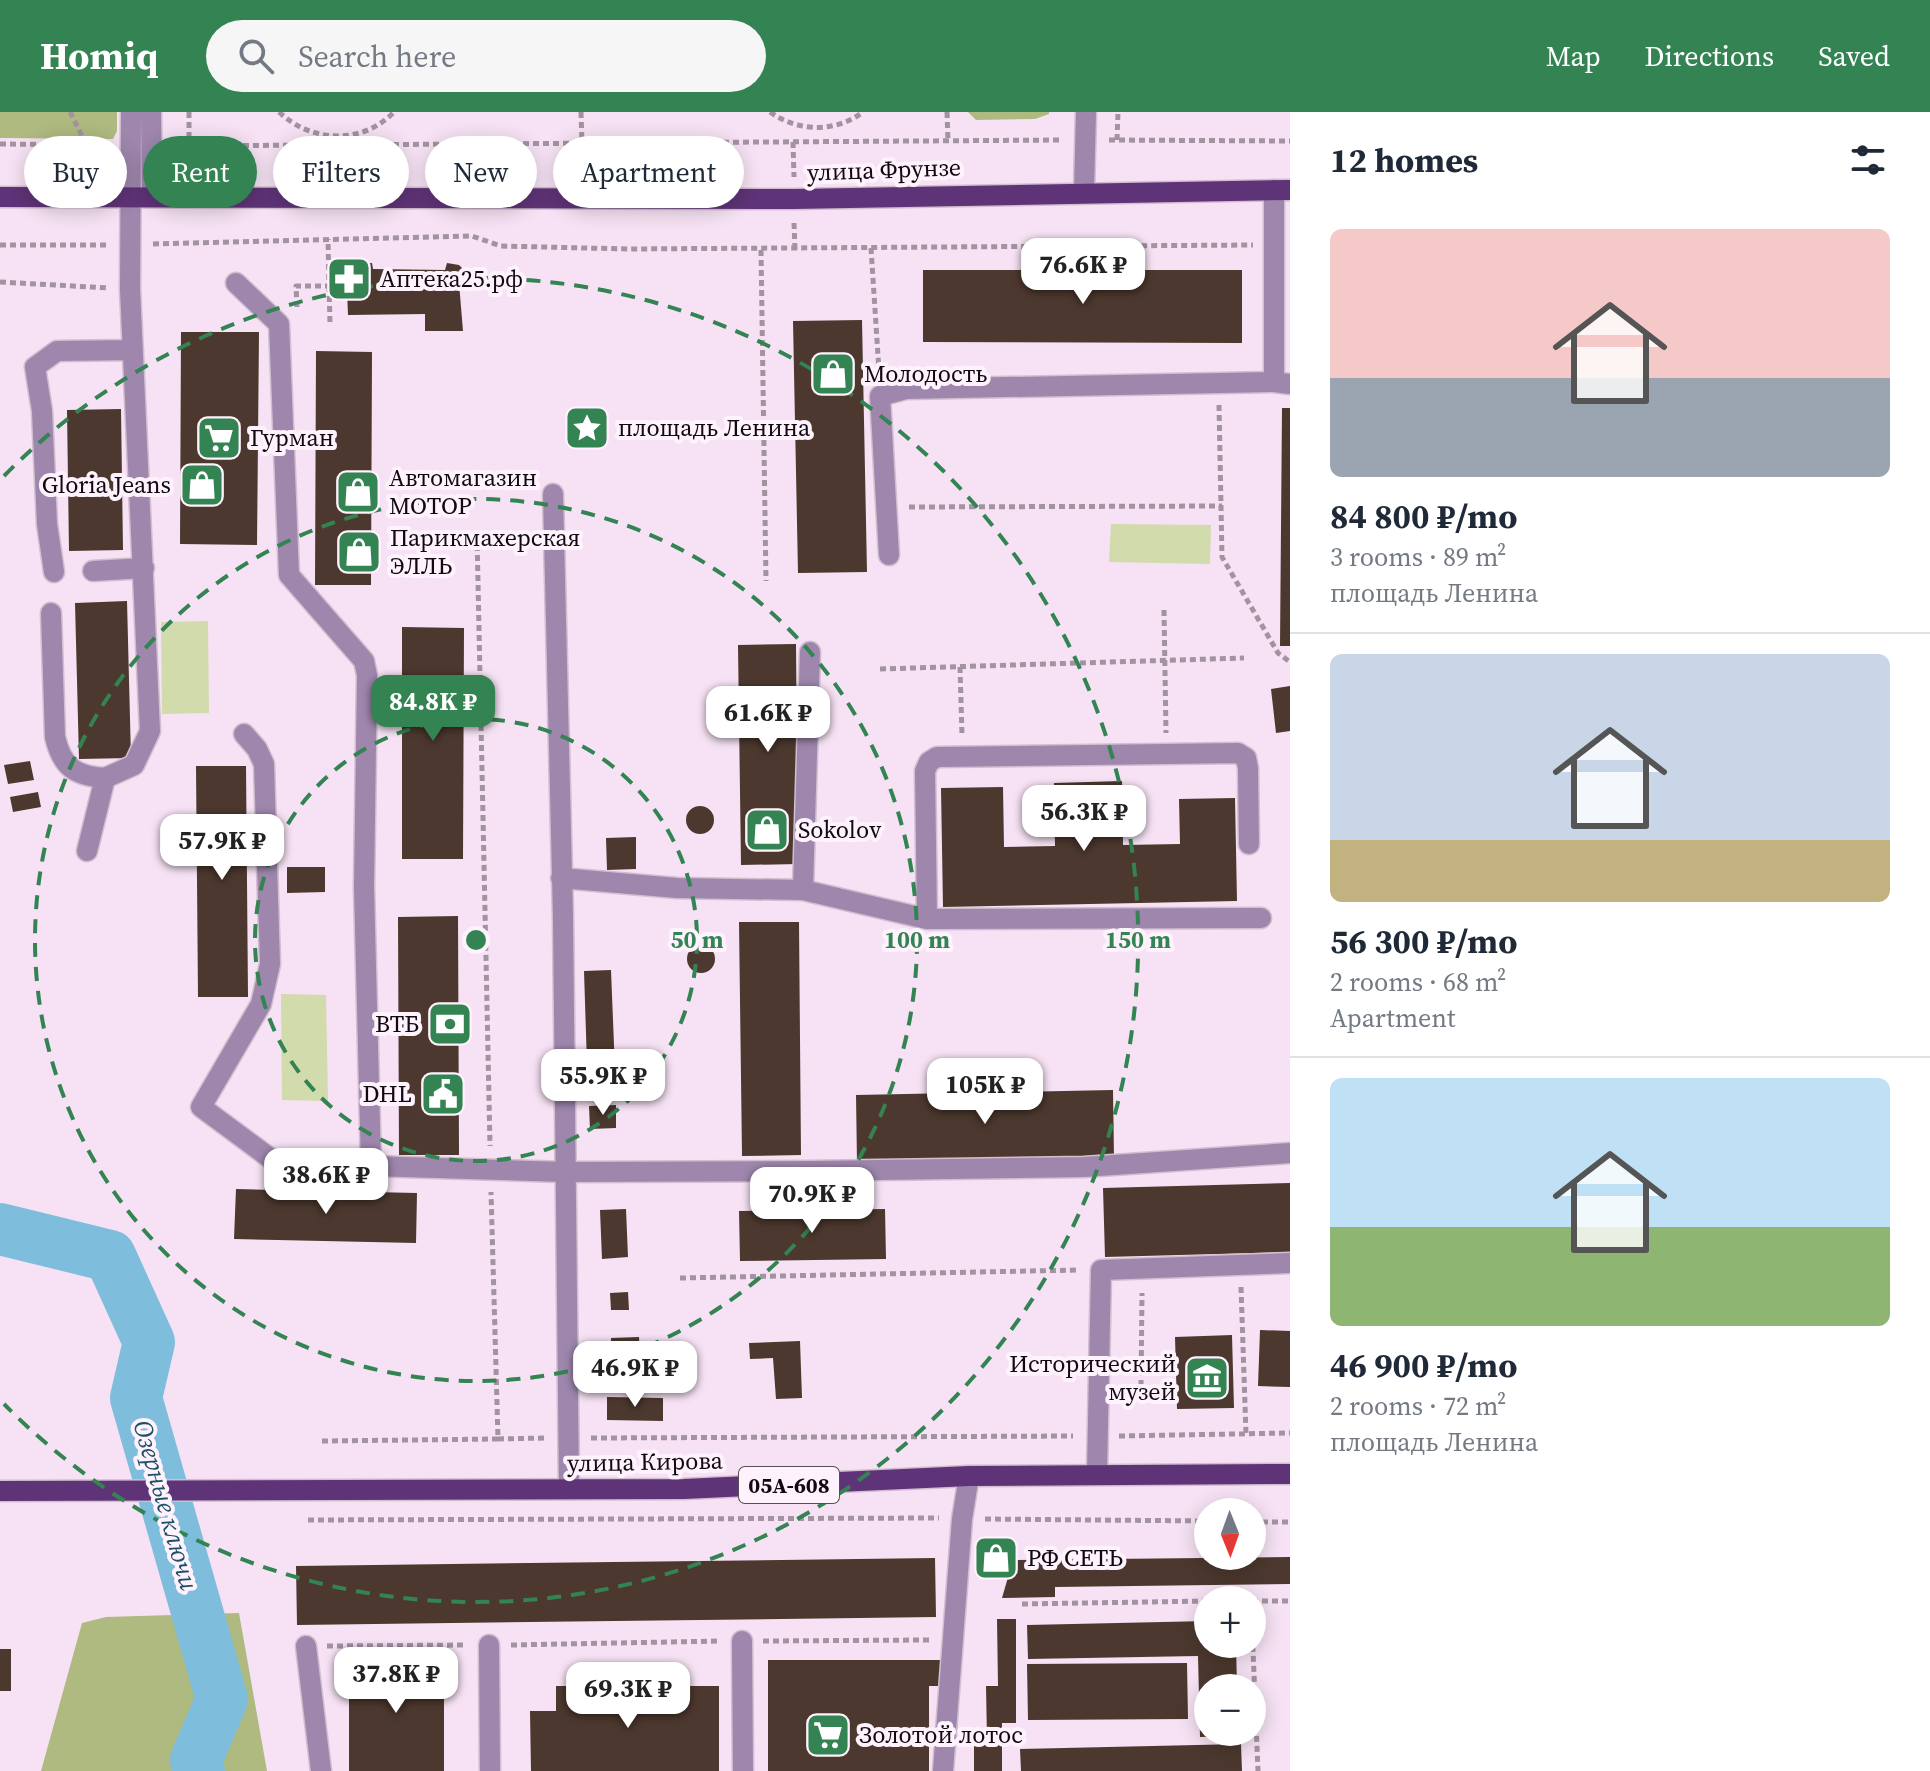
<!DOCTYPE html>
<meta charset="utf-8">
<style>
body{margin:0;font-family:"Source Serif 4",serif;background:#f6f6f7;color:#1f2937;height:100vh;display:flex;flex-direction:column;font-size:30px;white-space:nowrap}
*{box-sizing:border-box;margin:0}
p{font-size:26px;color:#747a83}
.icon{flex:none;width:44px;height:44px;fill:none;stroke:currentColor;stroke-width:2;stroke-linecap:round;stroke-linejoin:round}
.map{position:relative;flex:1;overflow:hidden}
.panel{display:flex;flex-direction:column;background:#fff;width:640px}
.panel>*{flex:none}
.top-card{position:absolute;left:24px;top:24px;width:760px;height:72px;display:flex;gap:16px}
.needle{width:52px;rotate:179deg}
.buttons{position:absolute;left:1194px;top:1386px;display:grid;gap:16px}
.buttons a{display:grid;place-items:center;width:72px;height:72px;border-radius:50%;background:#fff;box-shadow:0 4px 20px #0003;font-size:40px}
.price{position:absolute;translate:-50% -68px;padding:0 18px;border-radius:16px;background:#fff;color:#222;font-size:26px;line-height:52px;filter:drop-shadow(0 2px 4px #0008)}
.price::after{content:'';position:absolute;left:50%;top:48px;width:24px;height:18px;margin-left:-12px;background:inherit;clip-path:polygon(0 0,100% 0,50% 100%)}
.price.current{background:#338353;color:#fff}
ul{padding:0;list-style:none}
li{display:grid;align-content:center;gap:16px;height:424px;padding:0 40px}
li+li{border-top:2px solid #e0e1e3}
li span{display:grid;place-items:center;height:248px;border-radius:12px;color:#555}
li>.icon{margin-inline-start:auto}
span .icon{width:144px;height:144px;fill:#fffc;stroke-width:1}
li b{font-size:34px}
h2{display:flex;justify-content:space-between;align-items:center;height:96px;padding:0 40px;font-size:34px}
.pill{padding:0 28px;border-radius:36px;background:#fff;box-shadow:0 4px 20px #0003;font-size:28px;line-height:72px}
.pill.current{background:#338353;color:#fff}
header{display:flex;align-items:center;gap:48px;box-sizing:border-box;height:112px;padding:0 40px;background:#338353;color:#fff}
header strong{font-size:38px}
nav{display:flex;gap:44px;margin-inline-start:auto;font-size:28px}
.search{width:560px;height:72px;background:#f6f6f7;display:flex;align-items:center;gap:20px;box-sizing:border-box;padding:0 28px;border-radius:44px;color:#747a83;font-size:30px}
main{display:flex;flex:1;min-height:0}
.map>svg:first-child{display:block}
.green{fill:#d1dbac}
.forest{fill:#afba80}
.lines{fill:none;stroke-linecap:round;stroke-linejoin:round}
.river{stroke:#7fbddd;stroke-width:52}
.building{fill:#4c382e}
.minor-casing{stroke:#d1bfcf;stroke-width:23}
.major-casing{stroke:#d1bfcf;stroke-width:23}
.path{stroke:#a293a1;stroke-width:5;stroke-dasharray:6 4;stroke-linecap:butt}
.minor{stroke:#9e86ad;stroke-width:20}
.major{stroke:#5f3377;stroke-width:20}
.ring{fill:none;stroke:#338353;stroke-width:4;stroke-dasharray:14 10}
.labels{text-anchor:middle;stroke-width:8;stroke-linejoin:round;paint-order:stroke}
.shield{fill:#fef2fd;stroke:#574f56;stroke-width:2}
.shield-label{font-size:22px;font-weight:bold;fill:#10090f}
.street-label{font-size:24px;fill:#10090f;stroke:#fef2fd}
.poi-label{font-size:24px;fill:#10090f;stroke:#fef2fd;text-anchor:start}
.water-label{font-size:26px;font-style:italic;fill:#1d4f65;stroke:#fef2fd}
.centre{fill:#338353;stroke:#fef2fd;stroke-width:4}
.ring-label{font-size:24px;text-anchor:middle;font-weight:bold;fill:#338353;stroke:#fef2fd;stroke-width:8;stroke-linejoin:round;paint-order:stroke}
</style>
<header>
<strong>Homiq</strong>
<div class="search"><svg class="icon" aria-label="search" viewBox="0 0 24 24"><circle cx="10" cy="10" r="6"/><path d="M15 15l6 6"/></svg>Search here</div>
<nav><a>Map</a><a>Directions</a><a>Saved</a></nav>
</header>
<main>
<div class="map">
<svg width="1290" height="1659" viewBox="0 0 1290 1659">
<rect width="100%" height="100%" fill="#f6e2f4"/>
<path class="green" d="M1111,412L1211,413L1210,452L1109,450Z
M208,509L209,601L162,602L161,510Z
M281,882L326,883L328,989L282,988Z"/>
<path class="forest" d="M0,0H117V19L113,27L0,26Z
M968,0H1049V2L1035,7L976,8Z
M239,1501L267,1659H41L82,1511L106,1505Z"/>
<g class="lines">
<path class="river" d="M0,1117L110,1144L149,1230L136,1286L222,1587L196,1648L199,1659"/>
</g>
<path class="building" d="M372,151L373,157L445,158L447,151L459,153L467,161L468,170L459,171L463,219H425V202L348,203L347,178H337L334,153Z
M923,158H1242V231L923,230Z
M862,208L867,460L798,461L793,209Z
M181,220H259L257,433L180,432Z
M316,239L372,240L371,473H315Z
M1282,296H1290V534H1280Z
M121,297L123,438L69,439L67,298Z
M127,489L131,646L79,647L75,491Z
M402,515L464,516L463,747H402Z
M796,532L798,752L741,753L738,533Z
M1290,574V619L1276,621L1271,577Z
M30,649L34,668L8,672L4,653Z
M196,654H246L248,885H198Z
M1122,669L1123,733L1180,732L1179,687L1235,686L1237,789L943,795L941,676L1003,675L1004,735L1055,734L1054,671Z
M38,680L41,695L13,700L10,685Z
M686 708a14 14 0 1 1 28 0a14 14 0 1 1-28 0Z
M636,725V757L607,758L606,726Z
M287,755H325V780L287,781Z
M458,804L459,1043H399L398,805Z
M739,810H799L801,1043L742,1044Z
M687 847a14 14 0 1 1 28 0a14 14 0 1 1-28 0Z
M611,858L616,983L588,984L584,859Z
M1113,978L1114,1046L857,1051L856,983Z
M616,993V1016L590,1017L589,994Z
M1290,1071V1140L1105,1145L1103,1076Z
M236,1077L417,1081L416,1131L234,1127Z
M626,1097L628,1145L602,1147L600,1098Z
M885,1097L886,1147L740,1149L739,1099Z
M628,1180L629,1198H611L610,1181Z
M1260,1218L1290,1219V1275L1258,1274Z
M1232,1223L1234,1296L1177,1297L1175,1225Z
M639,1225L641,1264L612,1265L611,1226Z
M800,1229L802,1286L776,1287L773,1246L750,1247L749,1231Z
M607,1285L663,1286V1309L607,1308Z
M1290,1445V1472L1055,1475V1485L1002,1486L1013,1448Z
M935,1446L936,1505L297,1513L296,1454Z
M997,1507H1016V1611H1002V1659H974V1628H987L986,1574H998Z
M1208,1509V1532H1236L1237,1576H1208V1620H1238V1624L1200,1625L1198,1544L1028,1547L1027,1513Z
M0,1537H11V1579H0Z
M349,1547H444V1659H349Z
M768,1548H945V1574H929V1659H768Z
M1187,1551L1188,1607L1028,1608L1027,1552Z
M556,1574H719V1659H531L530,1599H556Z
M1241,1632L1242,1659H1021L1020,1637Z"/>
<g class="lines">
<g class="minor-casing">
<path id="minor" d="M151,0L152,85
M1084,79L1086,0
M236,171L279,212L289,463L364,549L367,563L364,775L371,1054
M1274,270V78
M553,382L563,805L569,1377
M889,443L880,284L906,277L1274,270L1290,272
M93,459L144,456
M54,460L47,412L42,299L35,255L57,239L133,238
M51,501L55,625C62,655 75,664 105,666
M244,622L257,637L264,652L270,852L261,892L201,995L274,1049L371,1054L565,1060L810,1059L1084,1055L1290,1041
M87,739L105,666L134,653L150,619L130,177L131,0
M561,766L677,776L803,778L927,807L1261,806
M803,778L810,540
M927,807L925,659L929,650L937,645L1238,641L1246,646L1248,656L1249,732
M1097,1361L1101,1158L1290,1151
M742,1529L743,1659
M489,1533L490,1659
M306,1534L321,1659
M943,1659L962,1407L969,1364"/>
</g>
<g class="major-casing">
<path id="major" d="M0,85L794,87L1290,78
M0,1379L684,1377L969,1364L1290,1362"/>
</g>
<path class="path" d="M70,0L86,32
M189,0V34
M279,0C312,31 362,33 394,0
M581,0L582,32
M770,0C798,20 835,21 863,0
M947,0L948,28
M1109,28L1290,29
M1117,28L1118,0
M793,30L794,65
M0,32L107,33
M173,34L1063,28
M794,111L795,137
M153,132L472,124L501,134L628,137L1253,133
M0,133H107
M871,136L879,259
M761,138L766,469
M0,170L109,176
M329,174L330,211
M297,195L296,174H329L328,127
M1219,293L1222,445L1278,541L1290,550
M909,395L1222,394
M477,423L490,1034
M1164,498L1166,621
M960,555L962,623
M880,557L1244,546
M680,1166L1079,1158
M1241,1175L1246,1322
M1123,1277L1141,1276L1142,1181
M1119,1324L1290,1321
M591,1326L1073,1324
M498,1327L545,1326
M322,1329L498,1327L491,1080
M985,1407L1208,1409
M308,1408L939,1406
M1252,1410H1290
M1252,1489H1290
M1022,1492L1208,1489
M1252,1514L1258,1659
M763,1529L929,1528
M511,1533L721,1529
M327,1534L465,1533"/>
<use href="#minor" class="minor"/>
<use href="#major" class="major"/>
</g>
<g class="ring">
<circle cx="476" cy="828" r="221"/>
<circle cx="476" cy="828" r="441"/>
<path d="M4 364A662 662 0 1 1 4 1292"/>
</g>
<defs>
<g id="pharmacy-square" transform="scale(2.3)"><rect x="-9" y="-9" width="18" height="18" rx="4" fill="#338353" stroke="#fef2fd"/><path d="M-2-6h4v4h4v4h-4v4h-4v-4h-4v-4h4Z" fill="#fff"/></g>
<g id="shop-square" transform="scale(2.3)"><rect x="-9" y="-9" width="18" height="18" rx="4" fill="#338353" stroke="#fef2fd"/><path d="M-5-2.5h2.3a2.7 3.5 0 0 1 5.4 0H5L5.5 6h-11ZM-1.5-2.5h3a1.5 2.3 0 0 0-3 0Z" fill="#fff"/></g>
<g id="sight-square" transform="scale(2.3)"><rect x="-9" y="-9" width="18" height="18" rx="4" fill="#338353" stroke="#fef2fd"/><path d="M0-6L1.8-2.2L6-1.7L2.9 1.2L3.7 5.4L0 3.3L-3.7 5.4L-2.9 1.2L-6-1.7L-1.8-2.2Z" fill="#fff"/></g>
<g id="supermarket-square" transform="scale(2.3)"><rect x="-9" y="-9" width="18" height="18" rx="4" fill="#338353" stroke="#fef2fd"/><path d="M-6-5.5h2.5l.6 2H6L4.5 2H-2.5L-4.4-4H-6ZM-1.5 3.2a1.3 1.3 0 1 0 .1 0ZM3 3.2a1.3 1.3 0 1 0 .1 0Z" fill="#fff"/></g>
<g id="bank-square" transform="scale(2.3)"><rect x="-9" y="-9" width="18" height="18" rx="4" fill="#338353" stroke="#fef2fd"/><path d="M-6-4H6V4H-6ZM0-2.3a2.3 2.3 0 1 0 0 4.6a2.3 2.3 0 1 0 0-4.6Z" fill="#fff"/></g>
<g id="civic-square" transform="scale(2.3)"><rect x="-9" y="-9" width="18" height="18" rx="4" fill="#338353" stroke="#fef2fd"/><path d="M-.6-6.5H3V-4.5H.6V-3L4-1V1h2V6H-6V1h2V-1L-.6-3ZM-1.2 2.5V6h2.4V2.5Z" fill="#fff"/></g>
<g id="museum-square" transform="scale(2.3)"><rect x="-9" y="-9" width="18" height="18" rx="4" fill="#338353" stroke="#fef2fd"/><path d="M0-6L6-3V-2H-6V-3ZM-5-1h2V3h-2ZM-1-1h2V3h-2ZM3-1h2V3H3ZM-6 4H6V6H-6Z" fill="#fff"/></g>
</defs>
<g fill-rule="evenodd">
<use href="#pharmacy-square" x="349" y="167"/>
<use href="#shop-square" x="833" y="262"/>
<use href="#sight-square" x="587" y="316"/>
<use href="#supermarket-square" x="219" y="326"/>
<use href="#shop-square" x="202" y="373"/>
<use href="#shop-square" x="358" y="380"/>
<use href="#shop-square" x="359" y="440"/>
<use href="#shop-square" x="767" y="718"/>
<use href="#bank-square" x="450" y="912"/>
<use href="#civic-square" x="443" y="982"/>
<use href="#museum-square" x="1207" y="1266"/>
<use href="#shop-square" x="996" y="1446"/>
<use href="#supermarket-square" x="828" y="1623"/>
</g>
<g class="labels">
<rect class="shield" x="739" y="1355" width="100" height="36" rx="6"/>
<g class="shield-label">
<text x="789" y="1381">05А-608</text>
</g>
<g class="street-label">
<text transform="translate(884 58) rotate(-2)" y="8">улица Фрунзе</text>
<text transform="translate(645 1350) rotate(-1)" y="8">улица Кирова</text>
</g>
<g class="poi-label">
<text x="380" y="175">Аптека25.рф</text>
<text x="864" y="270">Молодость</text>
<text x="618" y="324">площадь Ленина</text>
<text x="250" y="334">Гурман</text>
<text x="389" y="374">Автомагазин<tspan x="389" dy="28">МОТОР</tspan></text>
<text x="171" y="381" text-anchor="end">Gloria Jeans</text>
<text x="390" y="434">Парикмахерская<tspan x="390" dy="28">ЭЛЛЬ</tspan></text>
<text x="798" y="726">Sokolov</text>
<text x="419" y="920" text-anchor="end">ВТБ</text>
<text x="412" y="990" text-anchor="end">DHL</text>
<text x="1176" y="1260" text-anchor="end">Исторический<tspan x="1176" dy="28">музей</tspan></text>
<text x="1027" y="1454">РФ СЕТЬ</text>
<text x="859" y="1631">Золотой лотос</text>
</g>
<g class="water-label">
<text transform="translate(166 1393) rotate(74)" y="9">Озерные ключи</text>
</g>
</g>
<circle cx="476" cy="828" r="12" class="centre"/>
<g class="ring-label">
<text x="697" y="836">50 m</text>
<text x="917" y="836">100 m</text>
<text x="1138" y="836">150 m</text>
</g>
</svg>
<div class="buttons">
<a><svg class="needle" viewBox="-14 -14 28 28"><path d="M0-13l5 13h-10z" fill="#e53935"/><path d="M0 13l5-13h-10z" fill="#747a83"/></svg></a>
<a>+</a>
<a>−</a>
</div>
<b class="price" style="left:1083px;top:194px">76.6K ₽</b>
<b class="price current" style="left:433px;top:631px">84.8K ₽</b>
<b class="price" style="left:768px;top:642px">61.6K ₽</b>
<b class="price" style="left:1084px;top:741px">56.3K ₽</b>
<b class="price" style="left:222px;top:770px">57.9K ₽</b>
<b class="price" style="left:603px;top:1005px">55.9K ₽</b>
<b class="price" style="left:985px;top:1014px">105K ₽</b>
<b class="price" style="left:326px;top:1104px">38.6K ₽</b>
<b class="price" style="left:812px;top:1123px">70.9K ₽</b>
<b class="price" style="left:635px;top:1297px">46.9K ₽</b>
<b class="price" style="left:396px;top:1603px">37.8K ₽</b>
<b class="price" style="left:628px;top:1618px">69.3K ₽</b>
<div class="top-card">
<a class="pill">Buy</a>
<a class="pill current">Rent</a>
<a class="pill">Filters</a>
<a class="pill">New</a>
<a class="pill">Apartment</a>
</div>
</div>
<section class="panel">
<h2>12 homes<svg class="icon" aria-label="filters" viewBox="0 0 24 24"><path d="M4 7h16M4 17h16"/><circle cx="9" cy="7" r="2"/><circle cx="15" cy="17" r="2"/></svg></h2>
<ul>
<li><span style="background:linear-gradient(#f6c9c9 60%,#9aa5b1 0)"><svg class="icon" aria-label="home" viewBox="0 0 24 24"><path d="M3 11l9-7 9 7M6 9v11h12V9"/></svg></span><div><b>84 800 ₽/mo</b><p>3 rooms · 89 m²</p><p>площадь Ленина</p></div></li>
<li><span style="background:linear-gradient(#c9d6e8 75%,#c2b280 0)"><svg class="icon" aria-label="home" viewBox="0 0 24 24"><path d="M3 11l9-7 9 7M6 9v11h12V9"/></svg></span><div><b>56 300 ₽/mo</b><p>2 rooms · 68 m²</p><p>Apartment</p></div></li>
<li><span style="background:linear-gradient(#bfe0f5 60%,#8fb573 0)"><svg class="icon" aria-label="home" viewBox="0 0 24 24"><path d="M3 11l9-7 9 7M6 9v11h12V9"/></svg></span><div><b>46 900 ₽/mo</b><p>2 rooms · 72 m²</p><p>площадь Ленина</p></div></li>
</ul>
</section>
</main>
